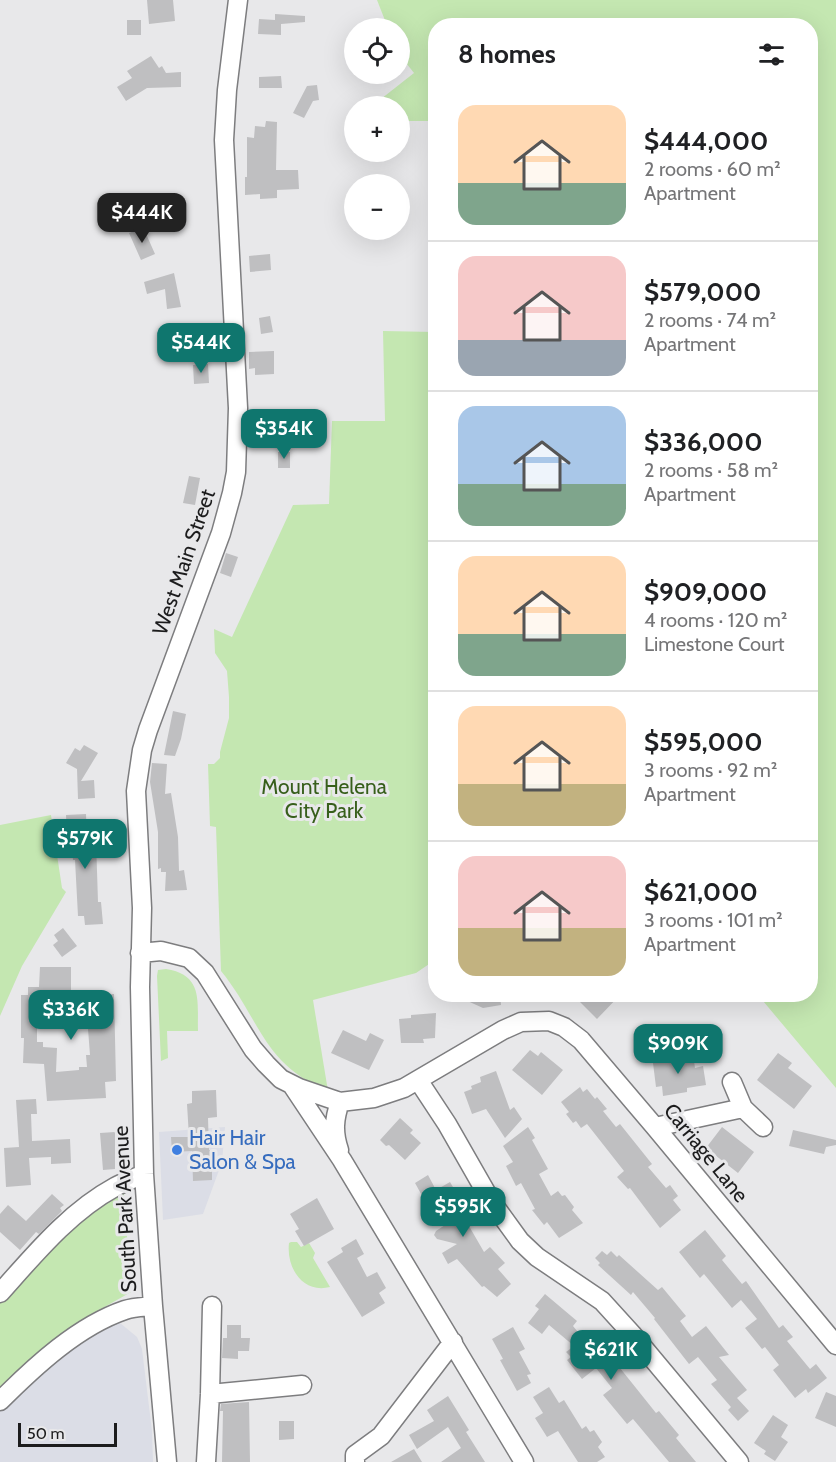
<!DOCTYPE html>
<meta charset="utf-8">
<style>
body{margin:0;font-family:Cabin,sans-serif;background:#f6f6f6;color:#202124;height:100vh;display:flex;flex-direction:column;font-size:22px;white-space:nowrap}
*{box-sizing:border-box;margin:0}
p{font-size:20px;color:#757577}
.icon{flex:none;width:33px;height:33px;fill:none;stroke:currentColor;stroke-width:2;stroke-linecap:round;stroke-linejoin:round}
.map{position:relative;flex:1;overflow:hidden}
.side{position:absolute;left:428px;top:18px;width:390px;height:984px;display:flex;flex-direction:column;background:#fff;border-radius:24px;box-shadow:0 6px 24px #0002}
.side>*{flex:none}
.buttons{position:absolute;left:344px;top:18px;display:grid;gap:12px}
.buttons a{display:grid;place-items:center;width:66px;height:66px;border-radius:50%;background:#fff;box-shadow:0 6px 24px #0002;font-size:30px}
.scale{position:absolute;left:18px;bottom:15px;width:99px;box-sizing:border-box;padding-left:6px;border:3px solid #1c1c1d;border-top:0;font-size:16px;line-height:21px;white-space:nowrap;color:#1c1c1d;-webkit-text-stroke:4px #e8e8ea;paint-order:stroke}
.price{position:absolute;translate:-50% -51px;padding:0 14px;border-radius:12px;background:#0f766e;color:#fff;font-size:20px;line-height:39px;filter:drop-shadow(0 2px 3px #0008)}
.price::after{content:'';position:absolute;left:50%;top:36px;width:18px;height:14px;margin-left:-9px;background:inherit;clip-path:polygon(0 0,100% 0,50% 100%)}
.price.on{background:#222;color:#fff}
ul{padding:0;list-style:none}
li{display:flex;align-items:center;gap:18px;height:150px;padding:0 30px}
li+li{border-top:2px solid #e0e0e0}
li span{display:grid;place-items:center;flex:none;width:168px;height:120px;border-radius:18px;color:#555}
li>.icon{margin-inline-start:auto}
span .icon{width:72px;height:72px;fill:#fffc;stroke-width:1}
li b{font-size:26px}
h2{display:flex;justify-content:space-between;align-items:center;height:72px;padding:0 30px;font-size:26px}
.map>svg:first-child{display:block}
.built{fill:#dbdde6}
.green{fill:#c4e7b1}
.building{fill:#bfbfc1}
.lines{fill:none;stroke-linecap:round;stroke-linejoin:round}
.minor-casing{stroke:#7d7d7f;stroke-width:21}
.minor{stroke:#fff;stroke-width:18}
.shop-dot{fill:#3f7fe0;stroke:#e8e8ea;stroke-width:2}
.labels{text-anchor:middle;stroke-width:6;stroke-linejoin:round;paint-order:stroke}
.street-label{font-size:21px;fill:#1c1c1d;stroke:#e8e8ea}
.park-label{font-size:21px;fill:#375f1b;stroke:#e8e8ea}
.shop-label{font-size:21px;fill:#366cbe;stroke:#e8e8ea;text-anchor:start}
</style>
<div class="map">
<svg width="836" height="1462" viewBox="0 0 836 1462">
<rect width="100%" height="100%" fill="#e8e8ea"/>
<path class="built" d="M225,1127L222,1162L203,1214L163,1220L159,1132Z
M120,1323L137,1337L142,1349L152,1431L153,1462H0V1411L30,1381L104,1325Z"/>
<path class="green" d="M377,0H836V1088L758,995L810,994V26H435V121H399V106H372L414,73L399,54V28H388Z
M383,331L435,332V960L416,973L313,1000L328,1091C262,1064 261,1020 221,971L216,827L210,826L208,764H214L220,758V752L229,718V697L227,671L215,653L214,629L232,637L293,505L329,504L332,421H385Z
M51,815L62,888L66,892L22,966L0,1016V825Z
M166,969C204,975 197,1002 198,1031H167L168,1058L161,1061L157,976L158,970Z
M116,1192L124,1194L131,1292L87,1317L53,1343L0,1390V1302L44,1251Z
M291,1242H297L301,1247L309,1243L315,1253L313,1258L330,1287C303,1294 286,1268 289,1243Z"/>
<path class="building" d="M147,0H173L175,21L149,24Z
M275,14L305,16V22L281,24V35L258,34L259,19L275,20Z
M127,20H141V35H127Z
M151,56L159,68L162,66L166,73L181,72V87L147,88L126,101L117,87L132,78L127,71Z
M281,76L282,88H259V77Z
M317,85L319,100L313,101L304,118L293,113L307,86Z
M266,121L277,122L276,170H298L299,189L277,190V198L260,199V194L245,195V177H247V137L254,138L255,126L265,127Z
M143,227L155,254L141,260L129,233Z
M270,254L271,270L250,272L249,256Z
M174,273L181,307L167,309L165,289L147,294L144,282Z
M270,316L273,332L261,334L259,318Z
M274,351V374L255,375V368L249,369V352Z
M208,364L209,383L194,384L193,365Z
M285,412L286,427L279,428V442H256V413Z
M278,452H290V468H278Z
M189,476L200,478L195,505L183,503Z
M226,553L238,557L231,577L220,573Z
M173,711L186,714L181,739L175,756L164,755Z
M84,745L98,753L81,781L94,780L95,798L78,799L77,769L66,763L75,748L80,751Z
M152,763L167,764L165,794L171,793L178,837L179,871L184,870L187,890L165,891L166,872H161V868L158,869V832L150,782Z
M86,814L87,841L96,840L98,902H101L103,924L85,925L84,916H78L75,860H73L71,836L67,837L66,815Z
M63,928L77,946L62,957L53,945L58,941L54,935Z
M40,967H71V990H48V1007H43V1012H37V1042H43V1047L57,1048L56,1072L79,1070V1067H87L86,1055H90L87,1016L78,1017L77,1004L95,1003V995L114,994L116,1081L105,1082L106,1098L47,1101L44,1064L23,1063L24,1038H21V995H28V987H39Z
M452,994H500L501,1005L483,1008Z
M572,994H621L597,1019Z
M436,1013L435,1038L423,1039L424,1043H401L399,1019L411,1018V1015Z
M343,1030L366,1041L370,1033L384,1040L369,1070L331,1053Z
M530,1050L538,1056L541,1052L563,1070L542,1095L512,1070Z
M778,1053L792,1063L788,1068L812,1086L794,1109L757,1080Z
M693,1054L695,1068L703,1066L706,1085L687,1088V1092L663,1096L662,1086L656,1087L653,1063L664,1061V1059Z
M496,1071L510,1110L514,1107L522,1119L505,1138L486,1109L472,1114L464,1092L472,1089L471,1086L481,1082L480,1077Z
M580,1087L583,1092L587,1089L595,1099L597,1097L607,1109L603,1111L616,1127L620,1124L652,1164L648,1167L666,1188L670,1185L678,1196L673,1200L681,1210L660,1228L630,1188L628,1189L617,1177L624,1171L587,1124L581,1128L576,1121L573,1123L566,1114L569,1112L561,1102Z
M216,1090L217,1117L208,1118L209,1150H212V1180L193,1181L192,1151L172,1152L171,1137H189L187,1104L192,1103V1091Z
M36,1099L37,1114H31L32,1141L70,1139L71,1163L51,1164V1157L29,1158L31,1185L6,1187L4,1148L19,1147L16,1100Z
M400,1118L413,1130L410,1133L421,1143L405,1160L389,1145L386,1146L380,1140Z
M528,1127L535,1138L532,1140L548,1169L539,1174L551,1196L558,1191L562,1196L565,1195L574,1207L572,1210L583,1223L559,1238L547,1222L544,1225L532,1210L535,1209L521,1183L516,1186L506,1166L513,1162L503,1146Z
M722,1127L754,1152L738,1173L706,1148Z
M793,1130L836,1140V1145L826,1147L824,1154L789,1146Z
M115,1132V1169L103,1170L100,1133Z
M428,1175L436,1190L450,1182L457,1194L454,1196L471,1225L469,1226L484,1252L490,1247L505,1263L498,1269L511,1284L497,1297L484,1286L482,1287L457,1259L448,1264L442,1253L457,1244L437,1239L434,1235L436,1231L445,1225L435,1207L430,1210L415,1183Z
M52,1194L64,1205L60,1208L62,1211L39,1234L36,1232L20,1250L0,1232V1214L8,1205L26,1221Z
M317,1198L334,1229L304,1246L295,1231L299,1229L290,1214Z
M705,1230L726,1256L722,1260L742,1284L746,1281L779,1328L783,1325L793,1337L787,1341L810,1369L816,1364L827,1378L808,1393L806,1389L795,1398L773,1370L779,1365L765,1347L762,1349L745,1328L757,1319L741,1300L732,1308L704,1274L700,1278L679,1252Z
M356,1239L364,1254L357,1258L367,1277L377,1272L386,1288L379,1293L385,1303L362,1317L327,1262L343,1252L341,1248Z
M602,1251L607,1255L611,1251L617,1257L619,1255L658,1290L662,1287L686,1316L680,1321L692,1337L706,1326L729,1355L719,1357L747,1390L737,1398L749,1411L738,1421L728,1410L731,1407L711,1384L717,1380L698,1357L689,1364L654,1319L655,1318L633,1292L631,1295L598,1265L600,1263L595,1258Z
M545,1294L577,1321L573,1326L596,1354L604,1348L656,1413L659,1411L679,1435L676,1438L696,1462H669L633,1419L627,1424L603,1395L612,1388L596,1368L582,1379L567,1360L571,1357L566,1352L574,1346L549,1325L542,1334L528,1323L539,1309L535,1306Z
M227,1325H241V1338H250L249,1351H238V1359L222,1358L223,1338H227Z
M513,1327L525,1349L519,1352L531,1374L527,1375L531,1383L517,1391L500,1360L503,1359L492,1339Z
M549,1387L559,1403L564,1400L582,1429L586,1426L590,1432L594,1430L602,1442L598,1447L605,1457L597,1462H578L558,1431L547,1437L535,1418L543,1413L533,1397Z
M826,1392L836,1396V1427L815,1418Z
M448,1396L469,1430L466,1432L485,1462H441L461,1448L448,1427L417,1449L409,1435L434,1421L427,1410Z
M249,1402L250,1462H222L223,1411H220L221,1404Z
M773,1415L788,1425L781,1437L788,1442L775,1461L764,1454L766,1451L754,1443Z
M279,1421H294V1439L279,1440Z
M414,1449L422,1462H391Z"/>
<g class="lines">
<g class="minor-casing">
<path id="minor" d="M140,953L161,951L189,958L205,973L253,1049L266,1064L281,1079L299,1088L340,1102L374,1098L404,1088L503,1030L521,1022L549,1021L564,1027L581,1040L655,1127L836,1345
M418,1080L447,1124L491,1201L520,1241L537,1257L602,1301L632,1334L739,1462
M732,1082L743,1108
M292,1085L342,1160L524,1462
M655,1127L743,1108L763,1127
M339,1150C333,1132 334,1119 340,1102
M0,1293C34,1255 69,1212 115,1187C124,1182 135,1178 144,1174
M210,1394L302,1385
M0,1401C35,1366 78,1326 125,1310C134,1307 144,1307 153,1306
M167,1462L153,1306L144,1174L140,987L142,908L136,791L142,750L148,730L221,533L232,493L236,472L238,408L224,140L227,90L238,0
M206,1462L210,1394L212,1306
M355,1462V1455L381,1436L453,1342"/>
</g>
<use href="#minor" class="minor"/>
</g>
<circle class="shop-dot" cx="177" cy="1150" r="6"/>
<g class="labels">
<g class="street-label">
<text transform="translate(184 562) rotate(-71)" y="7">West Main Street</text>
<text transform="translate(706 1153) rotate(51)" y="7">Carriage Lane</text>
<text transform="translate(125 1209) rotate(-93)" y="7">South Park Avenue</text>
</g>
<g class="park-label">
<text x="324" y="794">Mount Helena<tspan x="324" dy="24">City Park</tspan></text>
</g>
<g class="shop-label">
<text x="189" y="1145">Hair Hair<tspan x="189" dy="24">Salon &amp; Spa</tspan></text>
</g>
</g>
</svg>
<div class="buttons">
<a><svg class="icon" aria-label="locate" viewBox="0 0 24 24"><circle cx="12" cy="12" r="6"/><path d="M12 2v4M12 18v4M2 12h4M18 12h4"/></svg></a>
<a>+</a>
<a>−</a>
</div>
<div class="scale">50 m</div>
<b class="price on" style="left:142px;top:244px">$444K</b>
<b class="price" style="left:201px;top:374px">$544K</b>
<b class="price" style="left:284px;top:460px">$354K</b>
<b class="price" style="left:85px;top:870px">$579K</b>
<b class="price" style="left:71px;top:1041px">$336K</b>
<b class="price" style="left:678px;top:1075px">$909K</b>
<b class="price" style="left:463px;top:1238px">$595K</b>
<b class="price" style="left:611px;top:1381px">$621K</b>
<section class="side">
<h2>8 homes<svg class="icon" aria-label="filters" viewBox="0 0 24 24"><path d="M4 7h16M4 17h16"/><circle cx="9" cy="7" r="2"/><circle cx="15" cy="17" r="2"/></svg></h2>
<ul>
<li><span style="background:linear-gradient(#ffd9b3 65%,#7fa58c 0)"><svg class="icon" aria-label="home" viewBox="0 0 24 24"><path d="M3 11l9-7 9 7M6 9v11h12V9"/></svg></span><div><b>$444,000</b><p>2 rooms · 60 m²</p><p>Apartment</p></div></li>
<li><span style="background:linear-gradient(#f6c9c9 70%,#9aa5b1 0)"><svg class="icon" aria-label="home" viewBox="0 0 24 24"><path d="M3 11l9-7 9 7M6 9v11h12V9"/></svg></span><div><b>$579,000</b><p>2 rooms · 74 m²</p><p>Apartment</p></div></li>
<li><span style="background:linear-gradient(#a9c7e8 65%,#7fa58c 0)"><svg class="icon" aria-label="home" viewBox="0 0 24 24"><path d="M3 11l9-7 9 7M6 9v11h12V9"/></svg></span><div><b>$336,000</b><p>2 rooms · 58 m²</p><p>Apartment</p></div></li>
<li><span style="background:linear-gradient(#ffd9b3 65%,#7fa58c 0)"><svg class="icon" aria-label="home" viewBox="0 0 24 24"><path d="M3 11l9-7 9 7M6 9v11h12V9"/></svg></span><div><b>$909,000</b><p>4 rooms · 120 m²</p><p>Limestone Court</p></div></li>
<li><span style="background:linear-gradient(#ffd9b3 65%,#c2b280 0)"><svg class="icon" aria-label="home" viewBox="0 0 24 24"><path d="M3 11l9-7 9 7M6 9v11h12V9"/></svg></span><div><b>$595,000</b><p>3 rooms · 92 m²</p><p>Apartment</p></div></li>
<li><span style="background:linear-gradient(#f6c9c9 60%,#c2b280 0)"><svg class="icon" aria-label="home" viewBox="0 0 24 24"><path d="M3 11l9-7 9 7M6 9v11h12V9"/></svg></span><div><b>$621,000</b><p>3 rooms · 101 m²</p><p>Apartment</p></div></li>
</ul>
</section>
</div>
